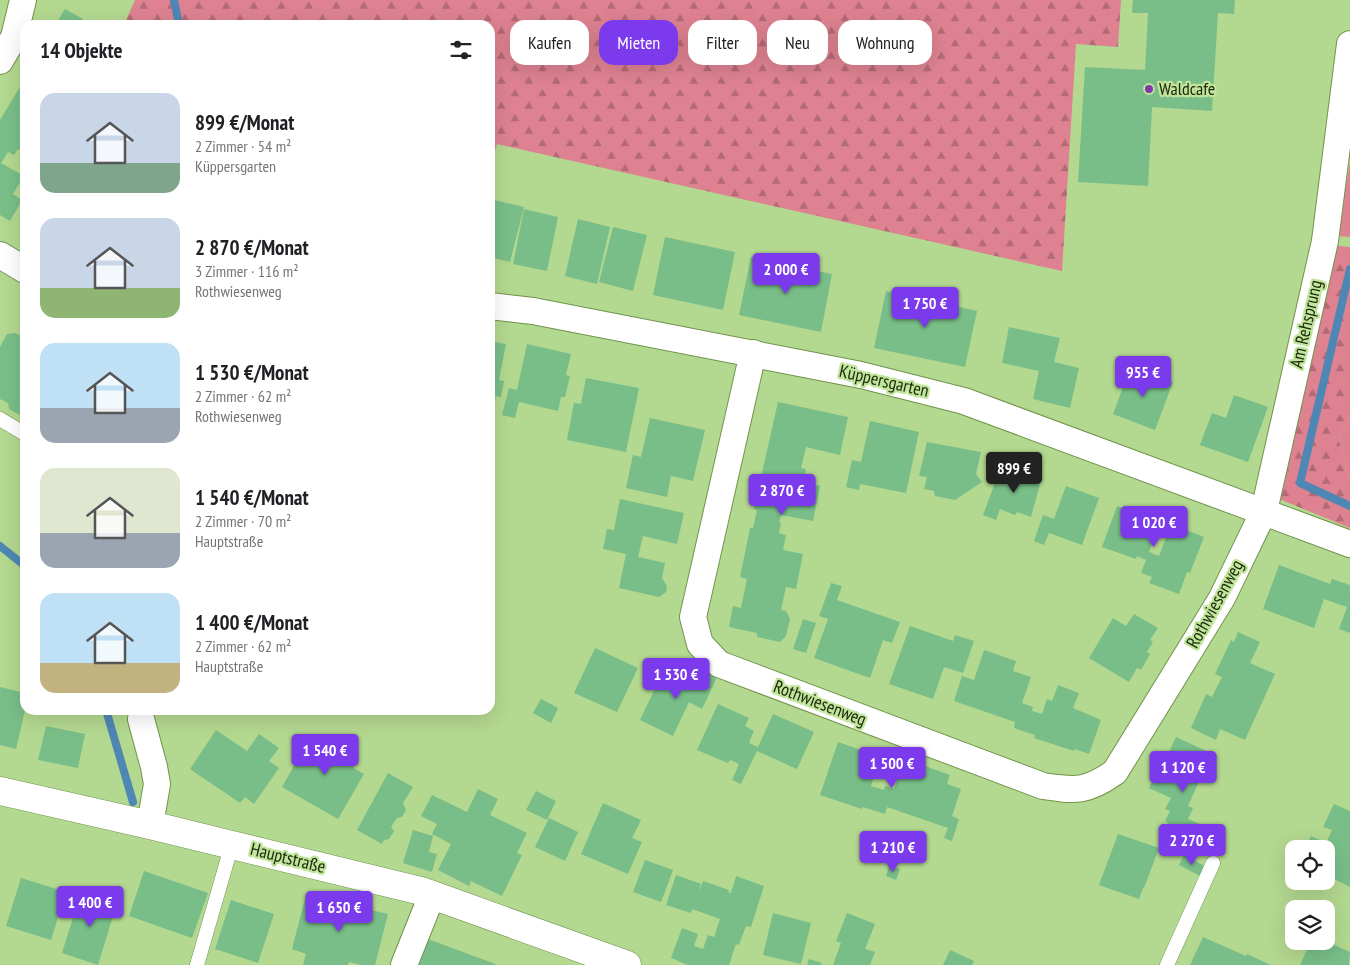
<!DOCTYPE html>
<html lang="de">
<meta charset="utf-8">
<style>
body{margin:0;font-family:"PT Sans Narrow",sans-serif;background:#f2f2f2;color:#202124;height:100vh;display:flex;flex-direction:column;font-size:19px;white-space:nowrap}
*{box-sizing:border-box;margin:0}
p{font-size:16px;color:#757577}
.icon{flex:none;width:28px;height:28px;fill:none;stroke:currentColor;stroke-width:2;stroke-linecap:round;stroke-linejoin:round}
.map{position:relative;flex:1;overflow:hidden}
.panel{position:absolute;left:20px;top:20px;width:475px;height:695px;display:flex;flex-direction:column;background:#fff;border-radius:15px;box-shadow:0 5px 20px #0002}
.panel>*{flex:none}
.hud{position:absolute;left:510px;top:20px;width:475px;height:45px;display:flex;gap:10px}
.controls{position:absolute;left:1285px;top:840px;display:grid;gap:10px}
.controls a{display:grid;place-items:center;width:50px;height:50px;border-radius:10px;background:#fff;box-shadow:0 5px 20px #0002;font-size:25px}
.price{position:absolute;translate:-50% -42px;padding:0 11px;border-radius:5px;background:#7c3aed;color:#fff;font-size:16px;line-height:32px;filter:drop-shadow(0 1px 2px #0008)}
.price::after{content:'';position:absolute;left:50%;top:30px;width:15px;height:11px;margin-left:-8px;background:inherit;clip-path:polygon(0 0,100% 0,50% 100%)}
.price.active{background:#222;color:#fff}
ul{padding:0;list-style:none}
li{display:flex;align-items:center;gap:15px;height:125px;padding:0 20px}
li span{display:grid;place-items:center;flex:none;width:140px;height:100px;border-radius:15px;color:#555}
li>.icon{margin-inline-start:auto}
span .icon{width:60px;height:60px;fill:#fffc;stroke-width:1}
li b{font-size:21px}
h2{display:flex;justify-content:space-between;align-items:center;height:60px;padding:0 20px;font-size:21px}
.chip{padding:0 18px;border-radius:15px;background:#fff;box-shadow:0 5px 20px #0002;font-size:18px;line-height:45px}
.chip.active{background:#7c3aed;color:#fff}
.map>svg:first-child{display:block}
.green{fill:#de8291}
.forest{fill:url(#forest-firs)}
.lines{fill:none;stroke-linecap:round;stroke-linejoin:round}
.stream{stroke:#4e87b3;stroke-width:8}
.building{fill:#79be88}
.service-casing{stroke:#71934d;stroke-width:15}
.minor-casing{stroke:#71934d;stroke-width:28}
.secondary-casing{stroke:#71934d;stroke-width:29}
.service{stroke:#fff;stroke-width:14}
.minor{stroke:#fff;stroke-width:26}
.secondary{stroke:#fff;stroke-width:28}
.poi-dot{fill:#813aad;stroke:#c0e59b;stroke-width:2}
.labels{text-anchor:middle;stroke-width:4.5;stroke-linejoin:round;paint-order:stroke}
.poi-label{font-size:18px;fill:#1a270a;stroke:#c0e59b;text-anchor:start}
.street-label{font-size:18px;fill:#1a270a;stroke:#c0e59b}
</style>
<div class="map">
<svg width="1350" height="965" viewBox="0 0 1350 965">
<defs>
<pattern id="forest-firs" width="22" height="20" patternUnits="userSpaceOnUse" patternTransform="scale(1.25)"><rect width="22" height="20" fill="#de8291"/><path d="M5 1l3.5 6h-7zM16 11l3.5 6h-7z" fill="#b36a75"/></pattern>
</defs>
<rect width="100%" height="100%" fill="#b3d88f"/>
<path class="green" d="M1350,163V237L1337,236Z
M1350,415V473L1347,472L1338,437Z"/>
<path class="forest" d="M135,0H1121L1118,47L1076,44L1062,271L497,144L490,170V25H124Z
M1314,244L1350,247V415L1338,437L1347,472L1350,473V528L1279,499Z"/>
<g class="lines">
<path class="stream" d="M174,0L179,25
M1350,269L1300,483L1350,506
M0,546L25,566
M106,710L133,802"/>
</g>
<path class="building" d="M1133,0H1235L1234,14L1218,13L1212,111L1152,107L1148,186L1078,182L1085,67L1145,70L1148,13H1132Z
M65,9L83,19L79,25H55Z
M20,87L25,90V154L18,149L14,155L8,152L1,163L24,176L13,194L22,200L10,221L0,215V120Z
M494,200L524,207L510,262L490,257V214Z
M524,209L558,217L547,271L513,264Z
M578,219L610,227L597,284L565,276Z
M613,227L647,235L633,291L599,282Z
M665,237L735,252L723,310L653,295Z
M751,257L832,274L821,332L739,315Z
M886,291L977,311L965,367L874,348Z
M1009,327L1060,338L1054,362L1079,368L1070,408L1033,399L1039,371L1002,363Z
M15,333L25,338V418L9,409L8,403L0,399V347L7,334Z
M490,341L506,344L499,380L504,381L501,397L496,396L495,402L490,401Z
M527,344L571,354L566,375L570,376L565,397H561L558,411L519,402L515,418L502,415L509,388L517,390Z
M1131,366L1173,382L1155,430L1113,414Z
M586,378L639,388L626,452L567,440L574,403L581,404Z
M1234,395L1268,407L1248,462L1200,445L1212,413L1226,418Z
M778,402L848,417L840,455L806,447L801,468L806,469L803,482L820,486L813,521L781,515L779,522L781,523L779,533L786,535L783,550L803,554L796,589L786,587L781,610L786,611L790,619L786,636L780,642L757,637V633L729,627L733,606L741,608L747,579L740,577L750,528H753L757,510L754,509Z
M650,418L705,430L693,481L671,476L667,497L626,488L633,455L641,457Z
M870,421L919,432L906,493L860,484L859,490L846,487L852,460L861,462Z
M927,442L981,452L976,474L982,482L955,500L935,496L934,491L924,489L927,477L919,476Z
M1000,467L1012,471L1017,468L1042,477L1031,517L1017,512L1015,515L1000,509L996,520L983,515L996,480L1005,484L1008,477L998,474Z
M1066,486L1099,498L1082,545L1049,533L1044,545L1034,541L1043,515L1054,519Z
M620,499L684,513L677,544L643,536L638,557L665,563L662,578L667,586L666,592L659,597L619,588L626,554L603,549L607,529L614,530Z
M1117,506L1151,518L1149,523L1158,527L1149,552L1159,556L1171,524L1204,537L1190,573L1187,572L1179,594L1149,583L1152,577L1141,573L1146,560L1137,556L1136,559L1102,547Z
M1279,565L1330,584L1332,579L1350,585V633L1339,629L1347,607L1324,599L1314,628L1263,609Z
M831,583L842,586L837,600L900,622L892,643L883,640L870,678L814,658L828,619L819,616Z
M1134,614L1158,628L1150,640L1153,642L1147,652L1150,654L1141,670L1137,668L1129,682L1089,658L1113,618L1126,626Z
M803,619L816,623L806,653L793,649Z
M910,626L953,641L955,635L974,641L963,673L944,667L933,699L889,684Z
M1238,632L1260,642L1250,663L1275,674L1245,740L1220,729L1216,740L1191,728L1206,694L1212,697L1222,677L1215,674L1231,640L1234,642Z
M595,648L638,668L617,712L574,693Z
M984,650L1016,661L1013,671L1031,677L1022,703L1033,707L1032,711L1042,714L1047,699L1052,701L1058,685L1079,693L1073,708L1101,720L1089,754L1075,749L1074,751L1034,738L1035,735L1014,728L1015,722L954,701L962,676L974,680Z
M697,667L717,677L702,709L689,702L673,736L640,720L662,674L688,687Z
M0,687L25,693V710L16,749L0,745Z
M541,699L558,708L551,723L533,713Z
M718,704L749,718L745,726L754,731L749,743L758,747L773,714L814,732L797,769L757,751L741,784L732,780L739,764L730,760L728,763L697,750Z
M46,726L85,734L78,768L38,760Z
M216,730L247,751L259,734L279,748L269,761L279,768L254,804L245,797L240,803L190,769Z
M315,734L331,743L332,741L339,745L341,742L352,748L350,752L359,757L353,768L364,774L338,819L282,787L295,764L297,766Z
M1176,737L1217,756L1205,782L1200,779L1188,806L1193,808L1188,819L1209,828L1196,855L1160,841L1168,823L1165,821L1170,811L1165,809L1171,798L1149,788L1161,762L1164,763Z
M838,742L881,757L871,786L884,790L885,786L894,789L902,767L916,772L919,764L950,775L947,784L961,789L952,816L959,819L952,841L944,838L948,828L887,807L885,814L863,807L862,809L820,795Z
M388,773L413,787L403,803L406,810L402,817L397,818L391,827L394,831L389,839L384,840L382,844L357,830Z
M478,789L498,799L490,815L527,833L517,853L522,855L502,896L471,881L469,886L438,870L451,844L432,834L437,824L421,816L432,795L467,812Z
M536,791L556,801L547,820L526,810Z
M603,803L641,820L632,838L642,842L628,874L581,854Z
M1334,804L1350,811V887L1326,875V849H1305L1311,836L1326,843L1332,830L1323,827Z
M549,818L578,832L565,861L535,847Z
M413,830L433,836L429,852L437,854L432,872L403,863Z
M1118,834L1159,848L1144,888H1143L1139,899L1099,885Z
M1184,855L1205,866L1200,876L1179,865Z
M645,860L673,870L661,902L633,892Z
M889,866L900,869L896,880L886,876Z
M144,871L208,893L192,938L129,916Z
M676,875L701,884L698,894L703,881L729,890L728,892L731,893L736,876L764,886L751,927L746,926L739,945L736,944L729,965H688L671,958L682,928L698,934L694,946L703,949L708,935L714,937L720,919L692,909L691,913L666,905Z
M21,878L66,892L51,940L6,926Z
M81,892L117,903L98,965L62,953Z
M306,895L388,914L375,965H361L349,962L348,965H303L306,954L292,949Z
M231,900L274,914L258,963L215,949Z
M773,913L811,923L801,964L763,955Z
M847,913L875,924L865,949L875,952L870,965H833L841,943L836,941Z
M1203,937L1246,956L1247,954L1271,965H1190Z
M428,939L498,965H419Z
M1311,941H1326L1350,952L1349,965H1300Z
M950,950L974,961L972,965H943Z
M809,959L822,963L821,965H807Z"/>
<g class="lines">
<g class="service-casing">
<path id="service" d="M0,419L25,434
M197,965L232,844
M1167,965L1213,863"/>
</g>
<g class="minor-casing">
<path id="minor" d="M0,61L14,37L23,0
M0,255L25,270
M490,306L533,311L861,375L964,401L1350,544
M753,353L693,617L700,644L719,664L1043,786C1076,791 1087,792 1115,772L1222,598L1264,511L1325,241L1350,44
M141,719L154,767L157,784L150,825
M404,965L432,895"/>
</g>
<g class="secondary-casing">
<path id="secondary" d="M0,791L150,825L421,891L627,965"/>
</g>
<use href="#service" class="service"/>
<use href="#minor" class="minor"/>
<use href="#secondary" class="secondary"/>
</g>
<circle class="poi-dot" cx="1149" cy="89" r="5"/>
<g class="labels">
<g class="poi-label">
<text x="1159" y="95">Waldcafe</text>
</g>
<g class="street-label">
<text transform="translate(1306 324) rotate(-77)" y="6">Am Rehsprung</text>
<text transform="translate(884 381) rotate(13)" y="6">Küppersgarten</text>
<text transform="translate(1215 604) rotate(-61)" y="6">Rothwiesenweg</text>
<text transform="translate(820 703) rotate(21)" y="6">Rothwiesenweg</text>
<text transform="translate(288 858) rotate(14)" y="6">Hauptstraße</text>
</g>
</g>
</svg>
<div class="controls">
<a><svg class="icon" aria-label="locate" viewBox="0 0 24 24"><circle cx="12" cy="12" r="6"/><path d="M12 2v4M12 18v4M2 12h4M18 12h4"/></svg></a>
<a><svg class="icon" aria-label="layers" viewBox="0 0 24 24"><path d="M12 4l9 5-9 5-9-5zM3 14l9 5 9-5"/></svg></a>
</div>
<b class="price" style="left:786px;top:295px">2 000 €</b>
<b class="price" style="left:925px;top:329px">1 750 €</b>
<b class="price" style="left:1143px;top:398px">955 €</b>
<b class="price active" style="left:1014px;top:494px">899 €</b>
<b class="price" style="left:782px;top:516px">2 870 €</b>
<b class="price" style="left:1154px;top:548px">1 020 €</b>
<b class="price" style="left:676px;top:700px">1 530 €</b>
<b class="price" style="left:325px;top:776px">1 540 €</b>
<b class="price" style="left:892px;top:789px">1 500 €</b>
<b class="price" style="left:1183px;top:793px">1 120 €</b>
<b class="price" style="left:1192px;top:866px">2 270 €</b>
<b class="price" style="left:893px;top:873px">1 210 €</b>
<b class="price" style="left:90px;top:928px">1 400 €</b>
<b class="price" style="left:339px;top:933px">1 650 €</b>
<div class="hud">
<a class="chip">Kaufen</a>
<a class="chip active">Mieten</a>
<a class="chip">Filter</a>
<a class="chip">Neu</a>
<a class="chip">Wohnung</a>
</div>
<section class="panel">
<h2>14 Objekte<svg class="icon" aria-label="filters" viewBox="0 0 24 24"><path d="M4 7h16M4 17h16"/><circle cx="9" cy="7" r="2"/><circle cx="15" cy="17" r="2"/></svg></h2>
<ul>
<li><span style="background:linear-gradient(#c9d6e8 70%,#7fa58c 0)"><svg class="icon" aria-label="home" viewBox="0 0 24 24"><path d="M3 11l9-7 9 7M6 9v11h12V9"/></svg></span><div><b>899 €/Monat</b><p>2 Zimmer · 54 m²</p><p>Küppersgarten</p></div></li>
<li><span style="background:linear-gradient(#c9d6e8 70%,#8fb573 0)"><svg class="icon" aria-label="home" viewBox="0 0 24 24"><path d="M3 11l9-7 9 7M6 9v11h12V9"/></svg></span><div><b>2 870 €/Monat</b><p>3 Zimmer · 116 m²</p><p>Rothwiesenweg</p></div></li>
<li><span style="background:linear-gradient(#bfe0f5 65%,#9aa5b1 0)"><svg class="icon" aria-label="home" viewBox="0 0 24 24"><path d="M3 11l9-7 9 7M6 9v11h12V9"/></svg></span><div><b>1 530 €/Monat</b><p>2 Zimmer · 62 m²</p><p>Rothwiesenweg</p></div></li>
<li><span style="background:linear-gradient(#dfe7d0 65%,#9aa5b1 0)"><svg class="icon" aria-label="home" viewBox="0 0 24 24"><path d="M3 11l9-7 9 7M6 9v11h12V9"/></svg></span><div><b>1 540 €/Monat</b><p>2 Zimmer · 70 m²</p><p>Hauptstraße</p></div></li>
<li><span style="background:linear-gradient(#bfe0f5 70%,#c2b280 0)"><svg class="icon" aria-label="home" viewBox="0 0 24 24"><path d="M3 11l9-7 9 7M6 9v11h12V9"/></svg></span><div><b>1 400 €/Monat</b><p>2 Zimmer · 62 m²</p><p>Hauptstraße</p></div></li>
</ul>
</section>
</div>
